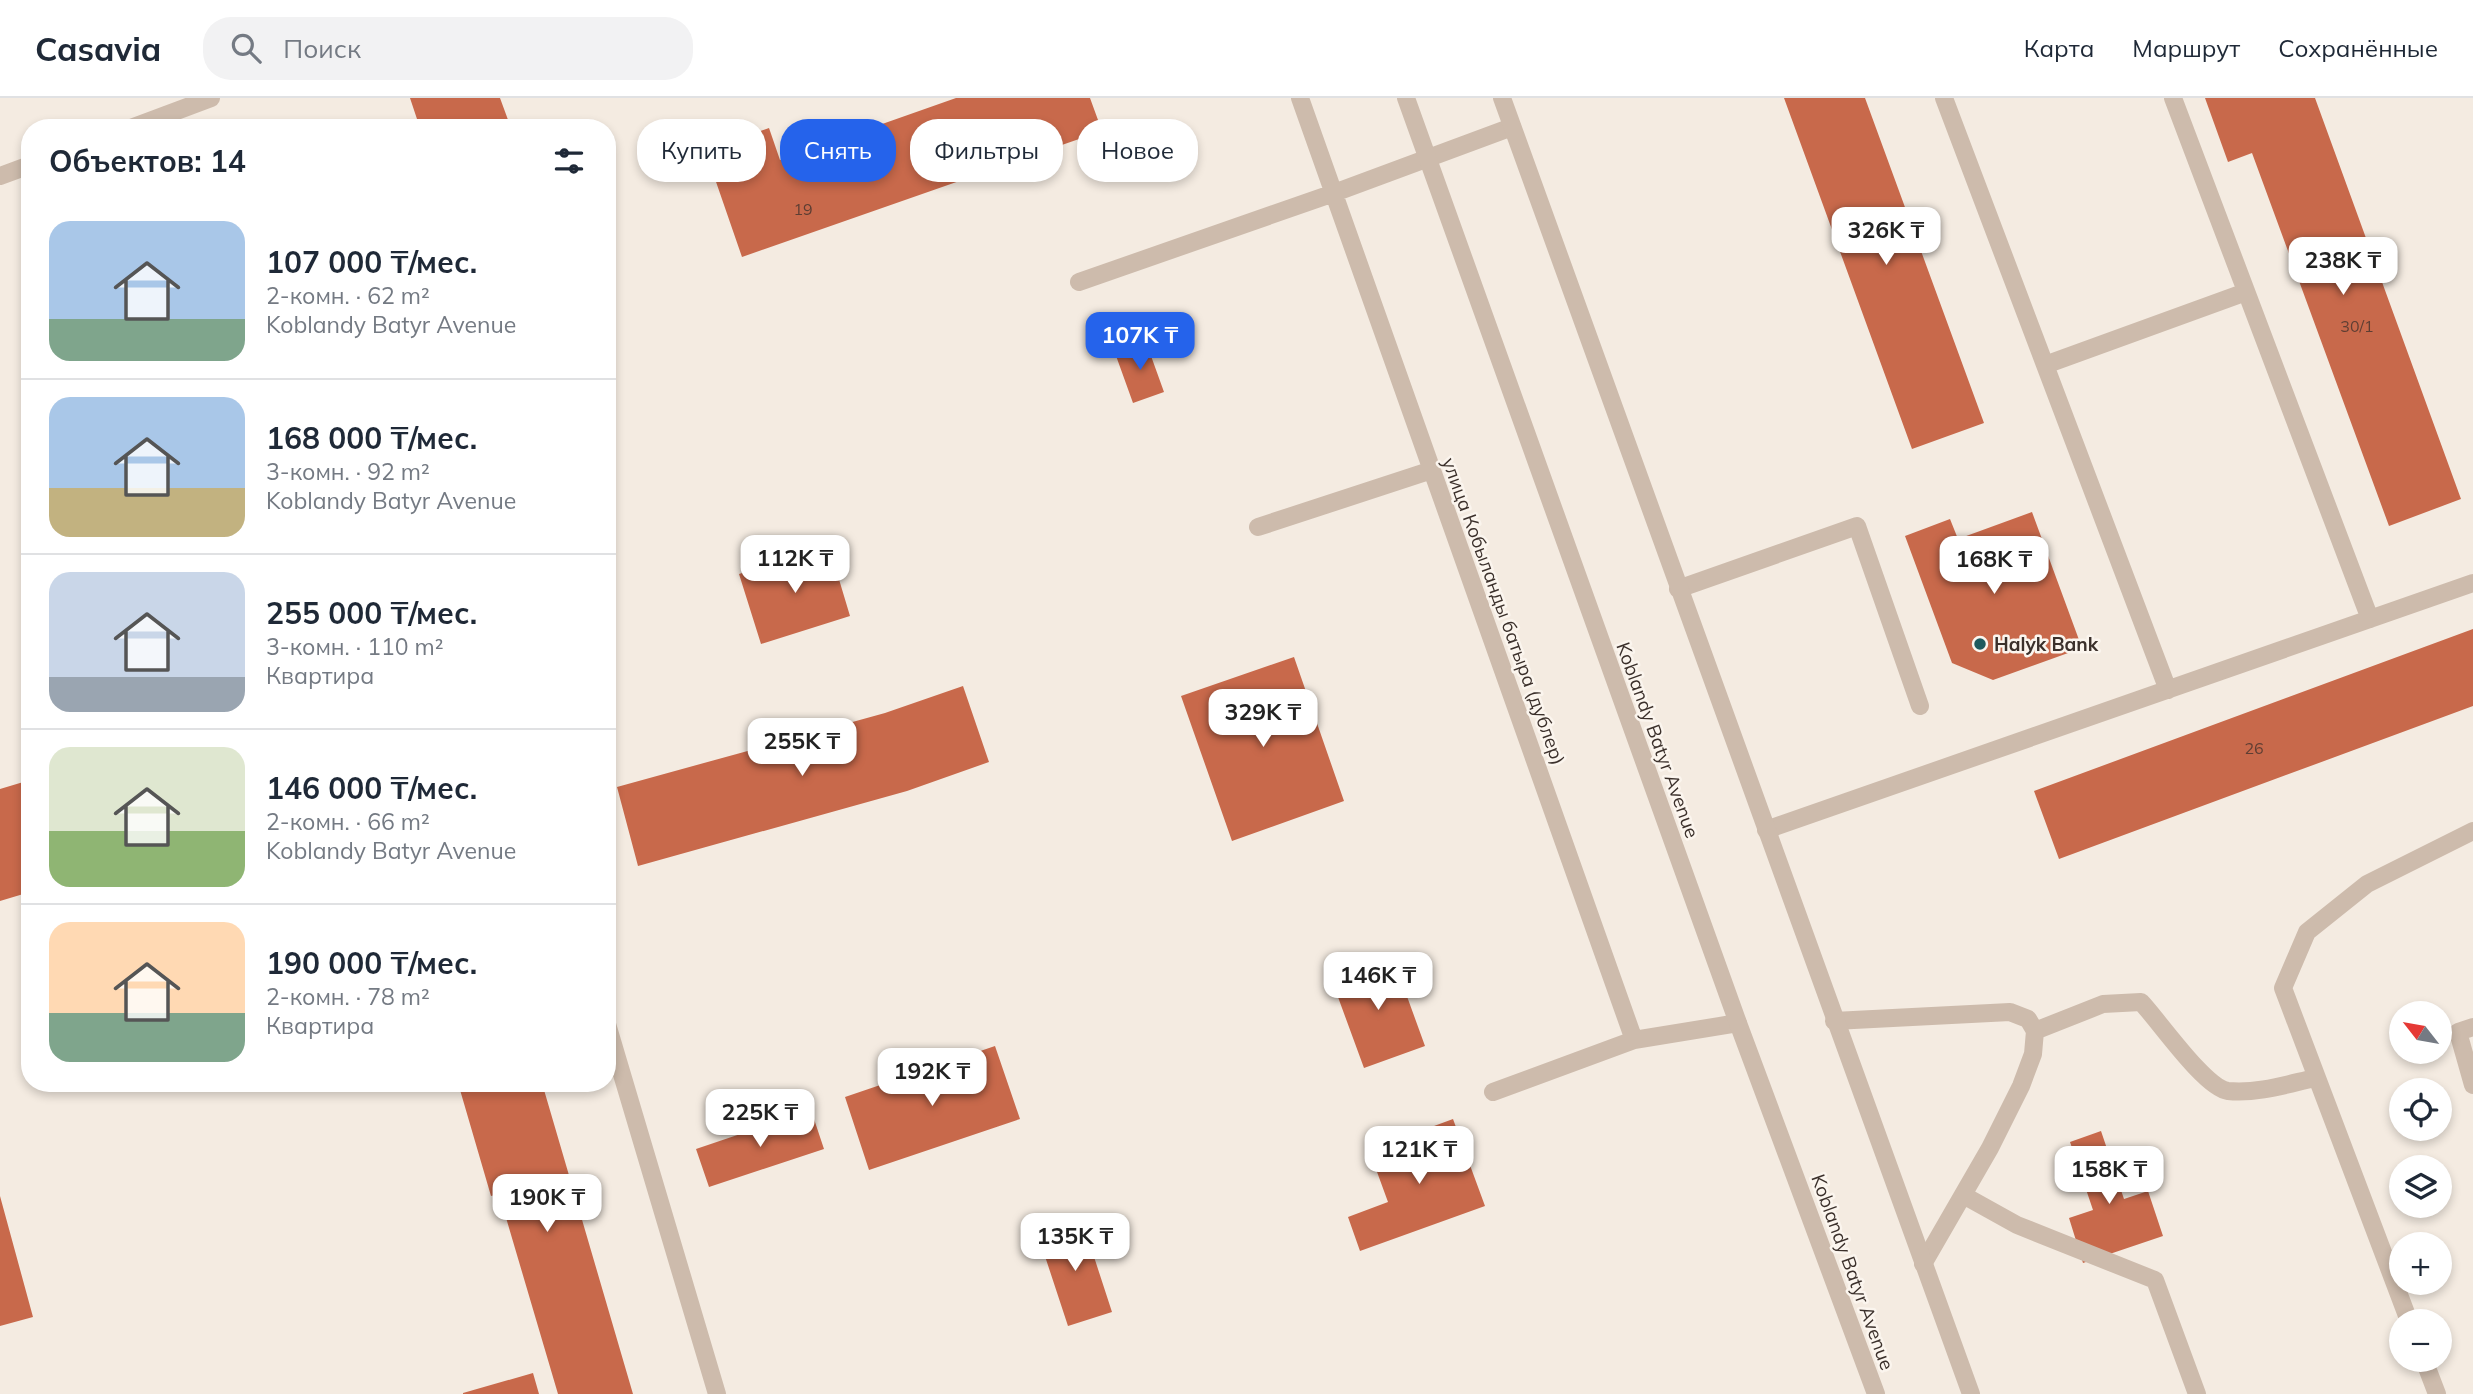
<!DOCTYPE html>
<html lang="ru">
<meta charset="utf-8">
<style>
body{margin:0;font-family:Mulish,sans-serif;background:#f2f2f3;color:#1f2937;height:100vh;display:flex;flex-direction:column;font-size:26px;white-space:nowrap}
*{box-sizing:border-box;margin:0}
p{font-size:23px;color:#747a83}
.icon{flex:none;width:38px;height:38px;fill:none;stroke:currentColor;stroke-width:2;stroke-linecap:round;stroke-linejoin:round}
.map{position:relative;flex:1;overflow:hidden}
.drawer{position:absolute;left:21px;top:21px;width:595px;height:973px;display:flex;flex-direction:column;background:#fff;border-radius:28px;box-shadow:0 4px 10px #0003}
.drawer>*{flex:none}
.top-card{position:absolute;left:637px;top:21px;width:665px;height:63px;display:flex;gap:14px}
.needle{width:46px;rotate:301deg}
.fabs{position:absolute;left:2389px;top:903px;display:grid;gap:14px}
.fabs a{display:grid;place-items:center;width:63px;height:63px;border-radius:50%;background:#fff;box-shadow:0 4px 10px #0003;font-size:35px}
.price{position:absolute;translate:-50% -60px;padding:0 16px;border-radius:14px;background:#fff;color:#222;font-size:23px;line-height:46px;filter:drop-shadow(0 2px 4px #0008)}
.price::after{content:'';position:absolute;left:50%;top:42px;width:21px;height:16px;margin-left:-10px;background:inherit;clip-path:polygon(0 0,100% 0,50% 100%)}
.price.on{background:#2563eb;color:#fff}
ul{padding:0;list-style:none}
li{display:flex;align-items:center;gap:21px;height:175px;padding:0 28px}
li+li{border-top:2px solid #e0e1e3}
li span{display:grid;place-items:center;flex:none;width:196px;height:140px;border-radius:21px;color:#555}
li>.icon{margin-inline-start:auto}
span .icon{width:84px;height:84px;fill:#fffc;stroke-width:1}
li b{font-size:30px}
h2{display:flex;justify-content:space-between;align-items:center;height:84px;padding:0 28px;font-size:30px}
.tag{padding:0 24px;border-radius:28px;background:#fff;box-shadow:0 4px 10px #0003;font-size:24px;line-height:63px}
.tag.on{background:#2563eb;color:#fff}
header{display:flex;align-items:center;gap:42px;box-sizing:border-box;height:98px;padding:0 35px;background:#fff;border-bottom:2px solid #e0e1e3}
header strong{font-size:33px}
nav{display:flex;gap:38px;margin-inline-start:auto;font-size:24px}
.search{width:490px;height:63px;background:#f2f2f3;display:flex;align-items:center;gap:18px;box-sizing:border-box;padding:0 24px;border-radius:28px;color:#747a83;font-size:26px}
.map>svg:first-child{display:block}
.building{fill:#c8694b}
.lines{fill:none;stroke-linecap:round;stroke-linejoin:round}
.service{stroke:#cdbbac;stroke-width:18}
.tertiary{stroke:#cdbbac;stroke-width:18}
.poi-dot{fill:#1f5a5e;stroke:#fbf5ee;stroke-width:2.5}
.labels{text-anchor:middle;stroke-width:5;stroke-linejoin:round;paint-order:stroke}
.number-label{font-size:16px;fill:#5e3e33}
.street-label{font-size:19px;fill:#3b302b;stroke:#fbf5ee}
.poi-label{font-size:19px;font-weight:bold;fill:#3b302b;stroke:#fbf5ee;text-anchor:start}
</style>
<header>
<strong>Casavia</strong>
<div class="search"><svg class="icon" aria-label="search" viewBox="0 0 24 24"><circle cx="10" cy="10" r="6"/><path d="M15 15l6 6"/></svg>Поиск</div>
<nav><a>Карта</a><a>Маршрут</a><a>Сохранённые</a></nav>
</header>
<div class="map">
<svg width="2473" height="1296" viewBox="0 0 2473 1296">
<rect width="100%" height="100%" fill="#f4ebe1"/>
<path class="building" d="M410,0H500L511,30H420Z
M956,0H1090L1102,33L742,159L705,52L769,30L780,62Z
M1784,0H1865L1984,325L1912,351Z
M2205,0H2315L2461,401L2389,428L2252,55L2228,64Z
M1146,244L1164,294L1133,305L1115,255Z
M2032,414L2082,550L1993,582L1952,565L1905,438L1950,421L1958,441Z
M829,448L850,518L761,546L739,476Z
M2473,531V608L2059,761L2034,693Z
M1294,559L1344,703L1232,743L1181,598Z
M963,588L989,664L907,693L638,768L617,689L885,615Z
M30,682V794L0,803V691Z
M1392,857L1425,948L1364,970L1331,880Z
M995,948L1020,1021L869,1072L845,999Z
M458,985H542L633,1296H558L499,1096L491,1098Z
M811,1012L824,1051L709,1089L696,1051Z
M1453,1021L1485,1108L1360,1153L1348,1119L1388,1104L1369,1052Z
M2101,1033L2124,1101L2148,1093L2163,1138L2083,1165L2069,1120L2093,1112L2070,1044Z
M0,1098L33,1219L0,1228Z
M1082,1122L1112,1214L1068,1228L1038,1137Z
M533,1275L539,1296H463V1295Z"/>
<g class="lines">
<path class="service" d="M1300,0L1634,942L1738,925
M1944,0L2168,592
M2173,0L2370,521
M131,30L211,0
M0,78L30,67
M1079,184L1334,95L1512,29
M2045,267L2246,194
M1258,429L1432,372
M1678,491L1857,428L1920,608
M1766,732L2473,485
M1834,923L2010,914L2028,921L2035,933L2103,906L2141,904C2159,923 2205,990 2228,993C2257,996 2288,986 2315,980
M607,926L717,1296
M2473,929L2458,934L2473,987
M1493,994L1634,942
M1963,1097L2017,1127L2155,1182L2197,1296
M1923,1166L1990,1050L2021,988L2033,956L2035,933
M2409,1223L2283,890L2307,834L2367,786L2473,733
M2424,1262L2437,1296"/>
<path class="tertiary" d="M1406,0L1738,925L1876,1296
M1502,0L1971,1296"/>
</g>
<circle class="poi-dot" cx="1980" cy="546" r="7"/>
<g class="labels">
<g class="number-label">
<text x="803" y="117">19</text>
<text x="2357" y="234">30/1</text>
<text x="2254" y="656">26</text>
</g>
<g class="street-label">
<text transform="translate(1504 513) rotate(70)" y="7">улица Кобыланды батыра (дублер)</text>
<text transform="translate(1658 642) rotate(70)" y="7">Koblandy Batyr Avenue</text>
<text transform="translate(1853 1174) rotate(70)" y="7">Koblandy Batyr Avenue</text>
</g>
<g class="poi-label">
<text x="1994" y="553">Halyk Bank</text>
</g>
</g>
</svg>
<div class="fabs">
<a><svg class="needle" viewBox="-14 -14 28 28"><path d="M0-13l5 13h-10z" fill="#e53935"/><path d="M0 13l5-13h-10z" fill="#747a83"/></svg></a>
<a><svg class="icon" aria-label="locate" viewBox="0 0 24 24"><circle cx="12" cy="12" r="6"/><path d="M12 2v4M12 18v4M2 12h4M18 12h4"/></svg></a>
<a><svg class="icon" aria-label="layers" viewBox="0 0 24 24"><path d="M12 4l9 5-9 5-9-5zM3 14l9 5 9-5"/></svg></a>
<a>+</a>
<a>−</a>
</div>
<b class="price" style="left:1886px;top:169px">326K ₸</b>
<b class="price" style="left:2343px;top:199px">238K ₸</b>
<b class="price on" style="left:1140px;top:274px">107K ₸</b>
<b class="price" style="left:795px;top:497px">112K ₸</b>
<b class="price" style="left:1994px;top:498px">168K ₸</b>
<b class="price" style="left:1263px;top:651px">329K ₸</b>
<b class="price" style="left:802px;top:680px">255K ₸</b>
<b class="price" style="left:1378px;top:914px">146K ₸</b>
<b class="price" style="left:932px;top:1010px">192K ₸</b>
<b class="price" style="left:760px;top:1051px">225K ₸</b>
<b class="price" style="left:1419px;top:1088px">121K ₸</b>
<b class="price" style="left:2109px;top:1108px">158K ₸</b>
<b class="price" style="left:547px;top:1136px">190K ₸</b>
<b class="price" style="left:1075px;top:1175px">135K ₸</b>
<div class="top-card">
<a class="tag">Купить</a>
<a class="tag on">Снять</a>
<a class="tag">Фильтры</a>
<a class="tag">Новое</a>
</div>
<section class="drawer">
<h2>Объектов: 14<svg class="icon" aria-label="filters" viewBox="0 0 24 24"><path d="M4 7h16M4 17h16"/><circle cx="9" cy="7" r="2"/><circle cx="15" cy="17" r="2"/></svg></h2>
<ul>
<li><span style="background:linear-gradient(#a9c7e8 70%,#7fa58c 0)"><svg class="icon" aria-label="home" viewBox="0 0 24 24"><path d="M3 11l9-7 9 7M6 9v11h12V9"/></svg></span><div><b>107 000 ₸/мес.</b><p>2-комн. · 62 m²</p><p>Koblandy Batyr Avenue</p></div></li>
<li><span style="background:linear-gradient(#a9c7e8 65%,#c2b280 0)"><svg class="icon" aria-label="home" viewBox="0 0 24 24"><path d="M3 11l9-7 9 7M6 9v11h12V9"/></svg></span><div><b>168 000 ₸/мес.</b><p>3-комн. · 92 m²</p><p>Koblandy Batyr Avenue</p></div></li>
<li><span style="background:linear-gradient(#c9d6e8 75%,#9aa5b1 0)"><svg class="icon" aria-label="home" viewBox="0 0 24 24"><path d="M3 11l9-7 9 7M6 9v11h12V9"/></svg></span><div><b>255 000 ₸/мес.</b><p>3-комн. · 110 m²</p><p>Квартира</p></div></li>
<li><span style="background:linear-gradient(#dfe7d0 60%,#8fb573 0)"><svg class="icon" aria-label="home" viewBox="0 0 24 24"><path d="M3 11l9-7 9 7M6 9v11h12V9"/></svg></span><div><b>146 000 ₸/мес.</b><p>2-комн. · 66 m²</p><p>Koblandy Batyr Avenue</p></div></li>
<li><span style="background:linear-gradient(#ffd9b3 65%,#7fa58c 0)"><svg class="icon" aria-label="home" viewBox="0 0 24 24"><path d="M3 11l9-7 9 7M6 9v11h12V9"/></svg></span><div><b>190 000 ₸/мес.</b><p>2-комн. · 78 m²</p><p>Квартира</p></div></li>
</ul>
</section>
</div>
